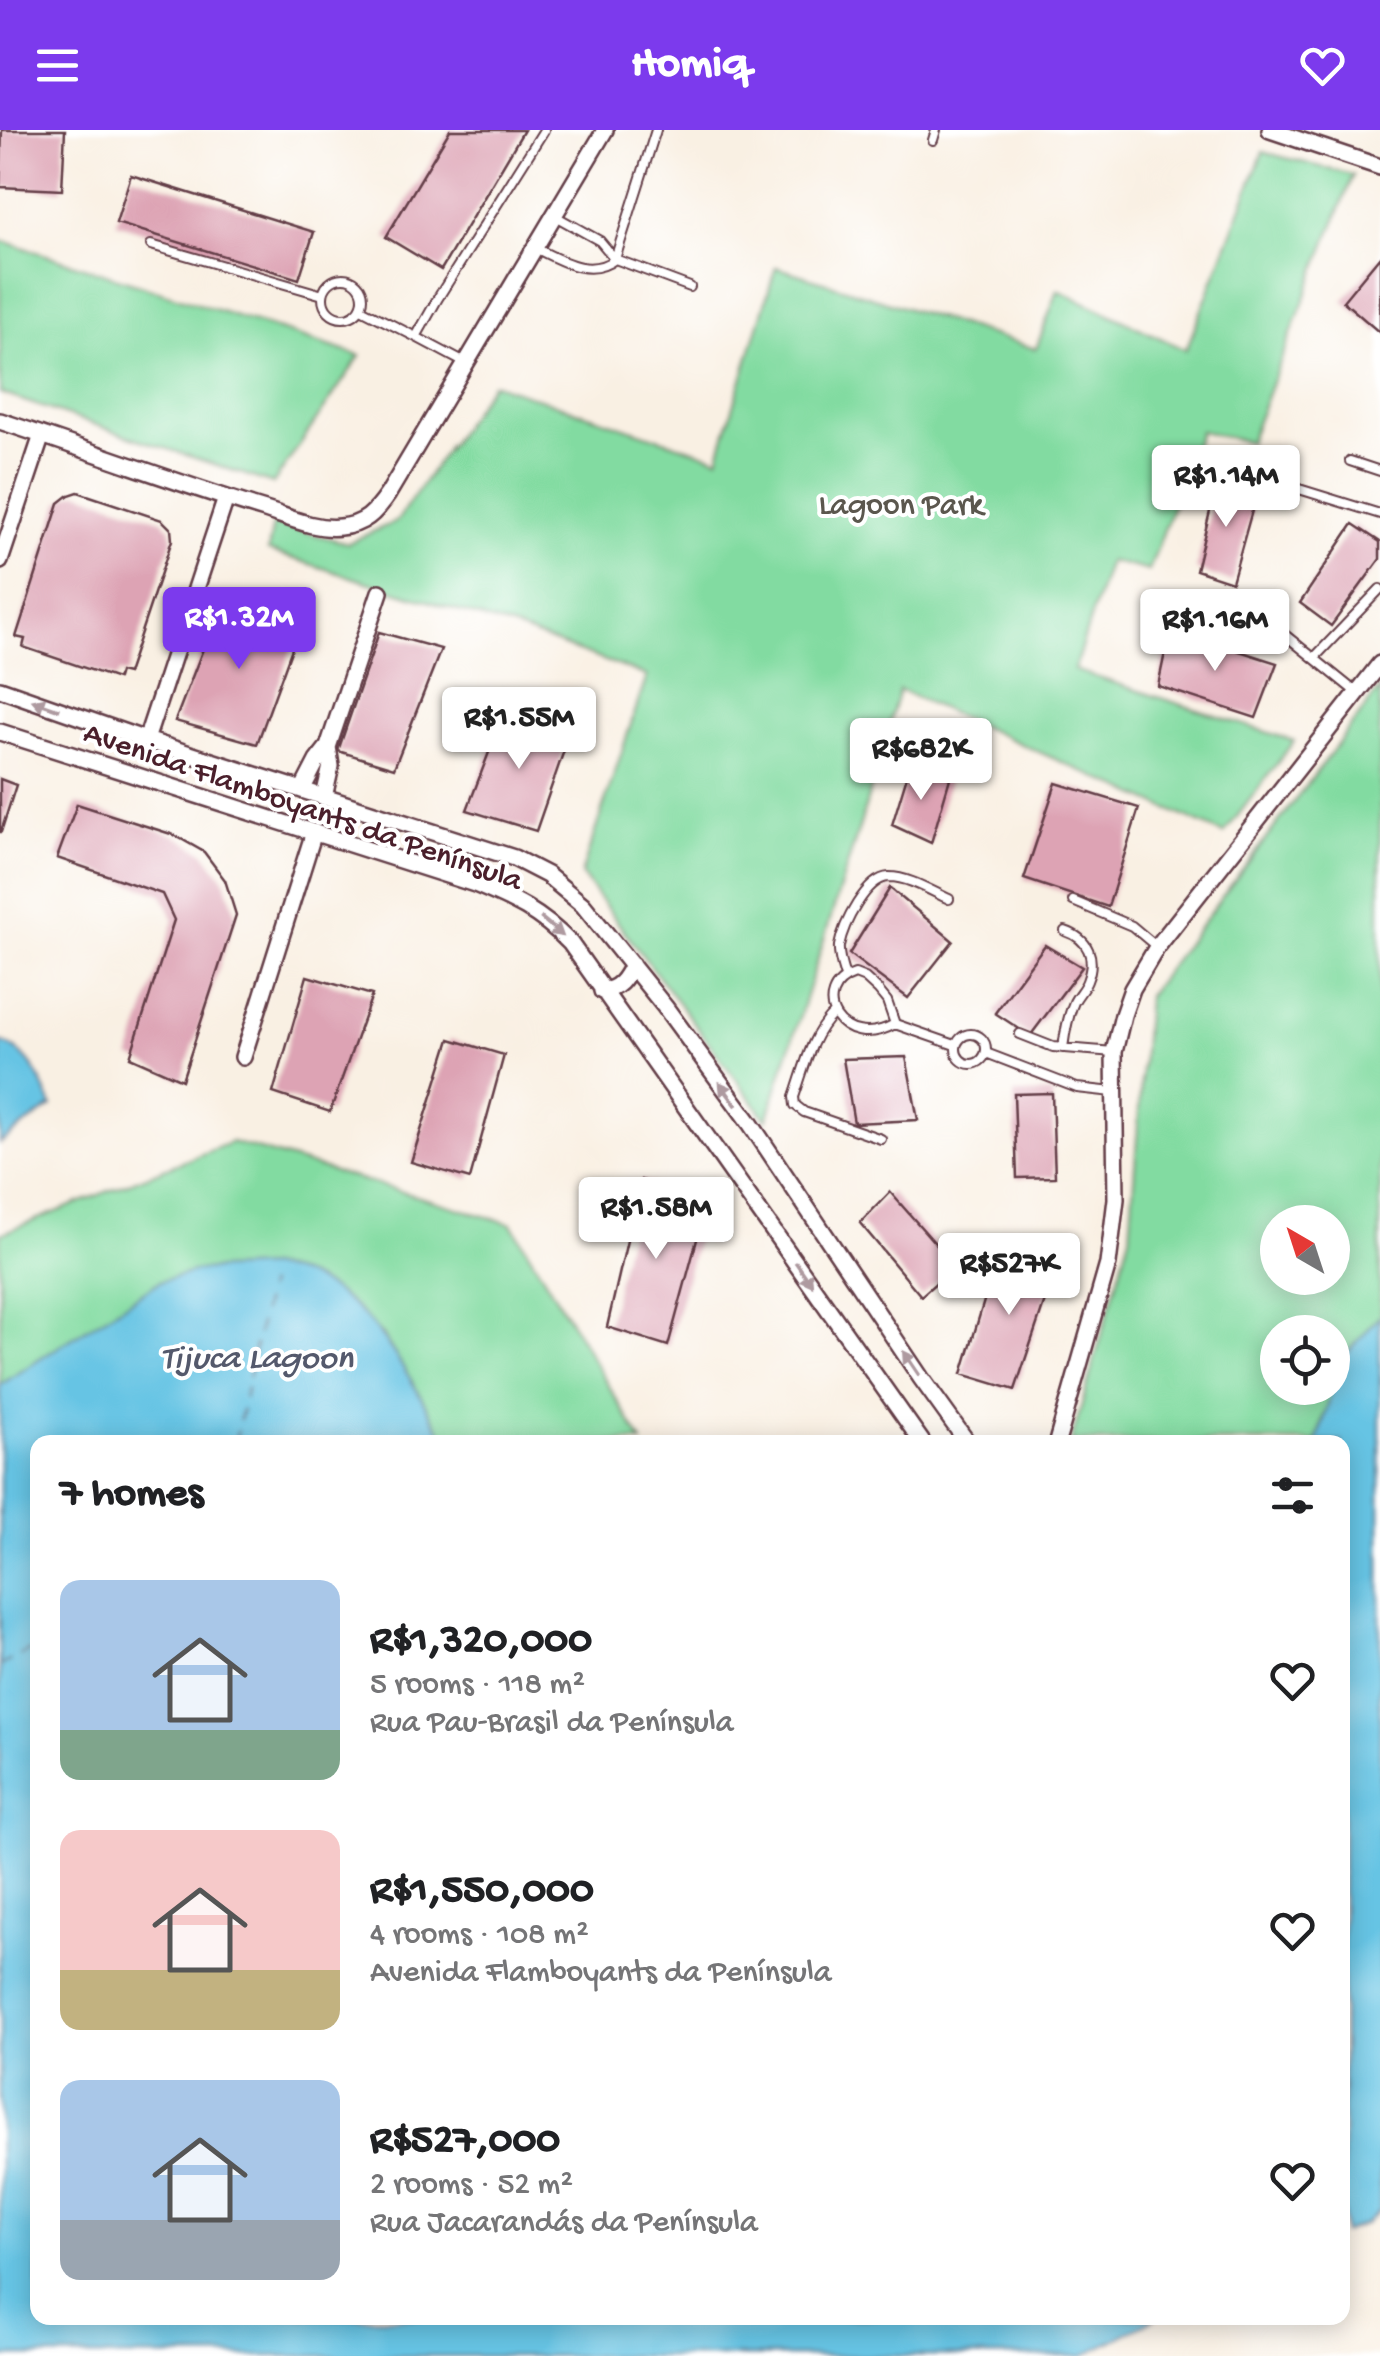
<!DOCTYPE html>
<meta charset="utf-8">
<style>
body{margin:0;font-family:"Gochi Hand",sans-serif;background:#f6f6f6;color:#202124;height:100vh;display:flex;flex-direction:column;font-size:38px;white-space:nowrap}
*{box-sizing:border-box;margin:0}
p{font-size:32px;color:#757577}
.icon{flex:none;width:55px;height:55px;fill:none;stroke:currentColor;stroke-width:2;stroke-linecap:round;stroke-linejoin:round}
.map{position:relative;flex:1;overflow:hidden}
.details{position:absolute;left:30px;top:1305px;width:1320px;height:890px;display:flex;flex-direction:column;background:#fff;border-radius:20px;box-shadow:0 5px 25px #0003}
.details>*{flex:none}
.needle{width:65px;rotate:321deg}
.tools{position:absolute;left:1260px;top:1075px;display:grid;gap:20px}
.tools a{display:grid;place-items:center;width:90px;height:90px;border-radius:50%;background:#fff;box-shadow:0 5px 25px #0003;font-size:50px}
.price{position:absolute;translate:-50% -85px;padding:0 22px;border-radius:10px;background:#fff;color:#222;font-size:32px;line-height:65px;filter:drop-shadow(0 2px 5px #0008)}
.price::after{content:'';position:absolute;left:50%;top:60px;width:30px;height:22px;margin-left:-15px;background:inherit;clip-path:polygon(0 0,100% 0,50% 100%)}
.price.on{background:#7c3aed;color:#fff}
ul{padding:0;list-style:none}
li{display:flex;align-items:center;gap:30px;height:250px;padding:0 30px}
li span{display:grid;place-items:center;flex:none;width:280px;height:200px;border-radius:20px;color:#555}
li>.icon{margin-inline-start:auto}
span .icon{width:120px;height:120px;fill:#fffc;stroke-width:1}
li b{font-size:42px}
h2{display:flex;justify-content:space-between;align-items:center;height:120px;padding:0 30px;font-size:42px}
header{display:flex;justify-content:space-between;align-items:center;height:130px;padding:0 30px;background:#7c3aed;color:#fff;font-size:45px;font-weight:700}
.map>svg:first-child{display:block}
.green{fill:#82dba1;stroke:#667d66;stroke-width:2.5;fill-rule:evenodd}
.water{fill:#66c4e4;stroke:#587288;stroke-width:2.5}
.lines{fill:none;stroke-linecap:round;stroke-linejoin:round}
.ferry{stroke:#54596c;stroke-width:2.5;stroke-dasharray:12 10;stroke-linecap:butt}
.building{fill:#dda3b4}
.service-casing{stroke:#643e47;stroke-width:12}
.minor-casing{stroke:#643e47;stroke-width:20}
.service{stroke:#fff;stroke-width:8}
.minor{stroke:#fff;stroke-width:15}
.oneway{fill:#ae9aa0}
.labels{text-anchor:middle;stroke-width:8;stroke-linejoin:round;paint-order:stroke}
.park-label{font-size:32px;fill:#5b574e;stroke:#fff}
.street-label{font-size:32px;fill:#4a1f2b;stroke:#fff}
.water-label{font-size:35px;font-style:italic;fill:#54596c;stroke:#fff}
</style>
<header><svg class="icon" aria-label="menu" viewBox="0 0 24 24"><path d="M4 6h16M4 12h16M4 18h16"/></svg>Homiq<svg class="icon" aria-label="heart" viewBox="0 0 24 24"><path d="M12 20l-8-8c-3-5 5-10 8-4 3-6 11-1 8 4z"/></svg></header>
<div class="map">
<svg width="1380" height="2226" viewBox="0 0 1380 2226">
<rect width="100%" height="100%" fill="#fff"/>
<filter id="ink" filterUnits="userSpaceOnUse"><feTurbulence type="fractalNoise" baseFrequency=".01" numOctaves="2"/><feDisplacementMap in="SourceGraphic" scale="20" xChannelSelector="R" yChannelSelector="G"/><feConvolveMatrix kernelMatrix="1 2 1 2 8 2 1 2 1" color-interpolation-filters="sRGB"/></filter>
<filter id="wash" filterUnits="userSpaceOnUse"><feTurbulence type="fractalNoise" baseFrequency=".0048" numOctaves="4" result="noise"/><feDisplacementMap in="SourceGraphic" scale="40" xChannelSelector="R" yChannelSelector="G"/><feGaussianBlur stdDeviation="2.25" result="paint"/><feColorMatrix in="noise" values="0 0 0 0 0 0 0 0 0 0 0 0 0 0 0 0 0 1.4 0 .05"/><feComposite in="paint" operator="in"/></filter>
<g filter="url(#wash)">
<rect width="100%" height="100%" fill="#f9f0e3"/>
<path class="green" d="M1263,22L1353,45L1249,312L1200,301L1149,441L1109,431L1074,540L1294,611L1224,704L899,560L860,695L767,990L581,744L647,546L517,499L268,421L273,394L348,413L397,391L492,253L718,328L776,137L1036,219L1058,160L1186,220Z
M0,110L360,226L273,354L0,263Z
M1380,558V1186L1369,1197L1323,1288L1317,1312H1071L1130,1106L1147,866ZM1278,1092H1332V1148H1278ZM1278,1202H1332V1258H1278Z
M232,1012L512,1094L642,1312H447L384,1207L341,1166L307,1147L12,1247L0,1255V1104Z"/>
<path class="water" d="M0,912C29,919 42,951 52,976L0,1013Z
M269,1137C282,1140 296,1142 308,1147C377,1175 411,1252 447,1312H38V2188H1156L1083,2226H0V1255L159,1152L199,1140Z
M1380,1186V2080L1365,2094L1343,2103L1342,1312H1317L1341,1230Z"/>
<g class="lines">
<path class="ferry" d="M235,1312L268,1154
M0,1536L38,1516"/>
</g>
<g id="blocks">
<path class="building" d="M2,0H65L62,60L0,57Z
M450,0H524L441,140L386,107Z
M131,45L314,102L299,149L116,93Z
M1380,126V203L1343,171Z
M1217,352L1258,359L1232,452L1196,440Z
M78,362L162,390L171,399L172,410L127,544L119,542L117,549L23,517L25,509L16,507L59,373L69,365Z
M1353,394L1380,412V429L1331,496L1300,473Z
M222,470L302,491L257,614L175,591Z
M1170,499L1277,533L1256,588L1158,556Z
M379,502L441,519L394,638L338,621Z
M504,583L570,603L536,701L467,680Z
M910,636L950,648L931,713L892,695Z
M0,649L16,655L1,702H0Z
M1056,653L1139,678L1108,777L1024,749Z
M77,674L174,705L204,722L225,750L236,785L182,950L130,927L174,790L162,764L57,728Z
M890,758L953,811L908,868L849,824Z
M1045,815L1082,837L1030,906L995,883Z
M307,846L372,865L330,982L273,963Z
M450,909L504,925L470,1049L411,1032Z
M906,927L918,990L854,993L843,929Z
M1052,963L1055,1047L1017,1048L1014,964Z
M641,1050L708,1069L668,1216L607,1197Z
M890,1062L955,1136L921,1166L860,1093Z
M999,1121L1059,1129L1015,1260L962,1244Z"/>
</g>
</g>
<g filter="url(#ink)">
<use href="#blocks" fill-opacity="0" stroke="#643e47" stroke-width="2.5"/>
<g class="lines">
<g class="service-casing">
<path id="service" d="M933,10L936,0
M555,86L600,111L615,129L690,157
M151,115L323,165
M535,118C560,130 589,149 615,129L656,0
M323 168a20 20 0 1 1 40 0a20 20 0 1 1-40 0Z
M361,179L416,207L438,168L544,0
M416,207L465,233
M1350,331L1380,341
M1299,359L1380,384
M1279,500L1357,563
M1315,527L1380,459
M1073,771L1132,796L1157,817
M845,847C842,837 838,826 839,816C843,795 866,748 889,747C909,747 931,761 949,769
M833,884C811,905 804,939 794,967L795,975L804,982L881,1009
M895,894C841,924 806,861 855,844L865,848L878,860L887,871L895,894L955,915
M956 919a15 15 0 1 1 30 0a15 15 0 1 1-30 0Z
M1020,904L1053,917L1114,922
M1063,918C1065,902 1068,886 1074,872C1078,864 1084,859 1087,851C1096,828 1089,809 1065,801
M986,923L1077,958L1113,962"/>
</g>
<g class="minor-casing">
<path id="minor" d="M1270,0L1380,37
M0,291C89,320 176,353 265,380C288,387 315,400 340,397C364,395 375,383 388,364L605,0
M0,431L42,305
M0,559L146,610L514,728L547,745L583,775L665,877L750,993L921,1248L967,1312
M0,602L475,754C514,770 540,782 570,813L922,1312
M146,610L226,368
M302,660L317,631L328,617L380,462
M324,667L331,636L328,617
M602,861C619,859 625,849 632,835
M243,927L314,702
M1057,1312L1108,1134L1116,1069L1114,922L1123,885L1132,859L1157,817L1380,534"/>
</g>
<use href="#service" class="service"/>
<use href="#minor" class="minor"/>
</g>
<defs><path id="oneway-solid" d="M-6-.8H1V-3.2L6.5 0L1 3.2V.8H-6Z" transform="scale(2.5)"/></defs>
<g class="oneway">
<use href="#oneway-solid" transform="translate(46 575) rotate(-161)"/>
<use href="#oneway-solid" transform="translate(552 797) rotate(40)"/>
<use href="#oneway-solid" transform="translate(728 964) rotate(-126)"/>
<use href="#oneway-solid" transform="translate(804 1144) rotate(55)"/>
<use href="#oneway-solid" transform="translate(911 1233) rotate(-124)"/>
</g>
</g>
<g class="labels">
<g class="park-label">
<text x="901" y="383">Lagoon Park</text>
</g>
<g class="street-label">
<text transform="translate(304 674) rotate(19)" y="11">Avenida Flamboyants da Península</text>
</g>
<g class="water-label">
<text x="257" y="1237">Tijuca Lagoon</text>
</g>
</g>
</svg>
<div class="tools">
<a><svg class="needle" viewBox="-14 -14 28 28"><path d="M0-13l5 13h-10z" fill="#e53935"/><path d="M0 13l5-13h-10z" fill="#757577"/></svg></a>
<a><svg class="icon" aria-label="locate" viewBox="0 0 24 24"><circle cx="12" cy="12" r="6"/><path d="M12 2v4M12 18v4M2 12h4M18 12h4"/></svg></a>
</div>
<b class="price" style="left:1226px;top:400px">R$1.14M</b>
<b class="price on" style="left:239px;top:542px">R$1.32M</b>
<b class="price" style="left:1215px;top:544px">R$1.16M</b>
<b class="price" style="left:519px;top:642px">R$1.55M</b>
<b class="price" style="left:921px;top:673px">R$682K</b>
<b class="price" style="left:656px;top:1132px">R$1.58M</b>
<b class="price" style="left:1009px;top:1188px">R$527K</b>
<section class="details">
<h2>7 homes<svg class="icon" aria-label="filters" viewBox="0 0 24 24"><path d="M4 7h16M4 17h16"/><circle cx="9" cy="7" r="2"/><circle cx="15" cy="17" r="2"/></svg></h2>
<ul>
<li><span style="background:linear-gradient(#a9c7e8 75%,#7fa58c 0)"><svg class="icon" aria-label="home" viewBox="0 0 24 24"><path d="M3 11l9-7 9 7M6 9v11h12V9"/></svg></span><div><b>R$1,320,000</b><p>5 rooms · 118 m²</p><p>Rua Pau-Brasil da Península</p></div><svg class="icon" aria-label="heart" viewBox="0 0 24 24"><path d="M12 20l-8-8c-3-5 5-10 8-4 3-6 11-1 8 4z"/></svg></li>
<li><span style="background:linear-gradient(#f6c9c9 70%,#c2b280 0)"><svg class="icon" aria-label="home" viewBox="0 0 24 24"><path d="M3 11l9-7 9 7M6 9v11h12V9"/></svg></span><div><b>R$1,550,000</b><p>4 rooms · 108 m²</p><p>Avenida Flamboyants da Península</p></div><svg class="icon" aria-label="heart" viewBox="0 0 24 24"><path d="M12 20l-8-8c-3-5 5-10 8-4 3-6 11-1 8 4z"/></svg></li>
<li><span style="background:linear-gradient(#a9c7e8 70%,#9aa5b1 0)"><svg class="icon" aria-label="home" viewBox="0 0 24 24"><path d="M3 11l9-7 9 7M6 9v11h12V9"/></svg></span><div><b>R$527,000</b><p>2 rooms · 52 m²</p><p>Rua Jacarandás da Península</p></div><svg class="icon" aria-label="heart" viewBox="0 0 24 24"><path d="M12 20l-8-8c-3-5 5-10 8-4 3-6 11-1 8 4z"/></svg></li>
</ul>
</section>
</div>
